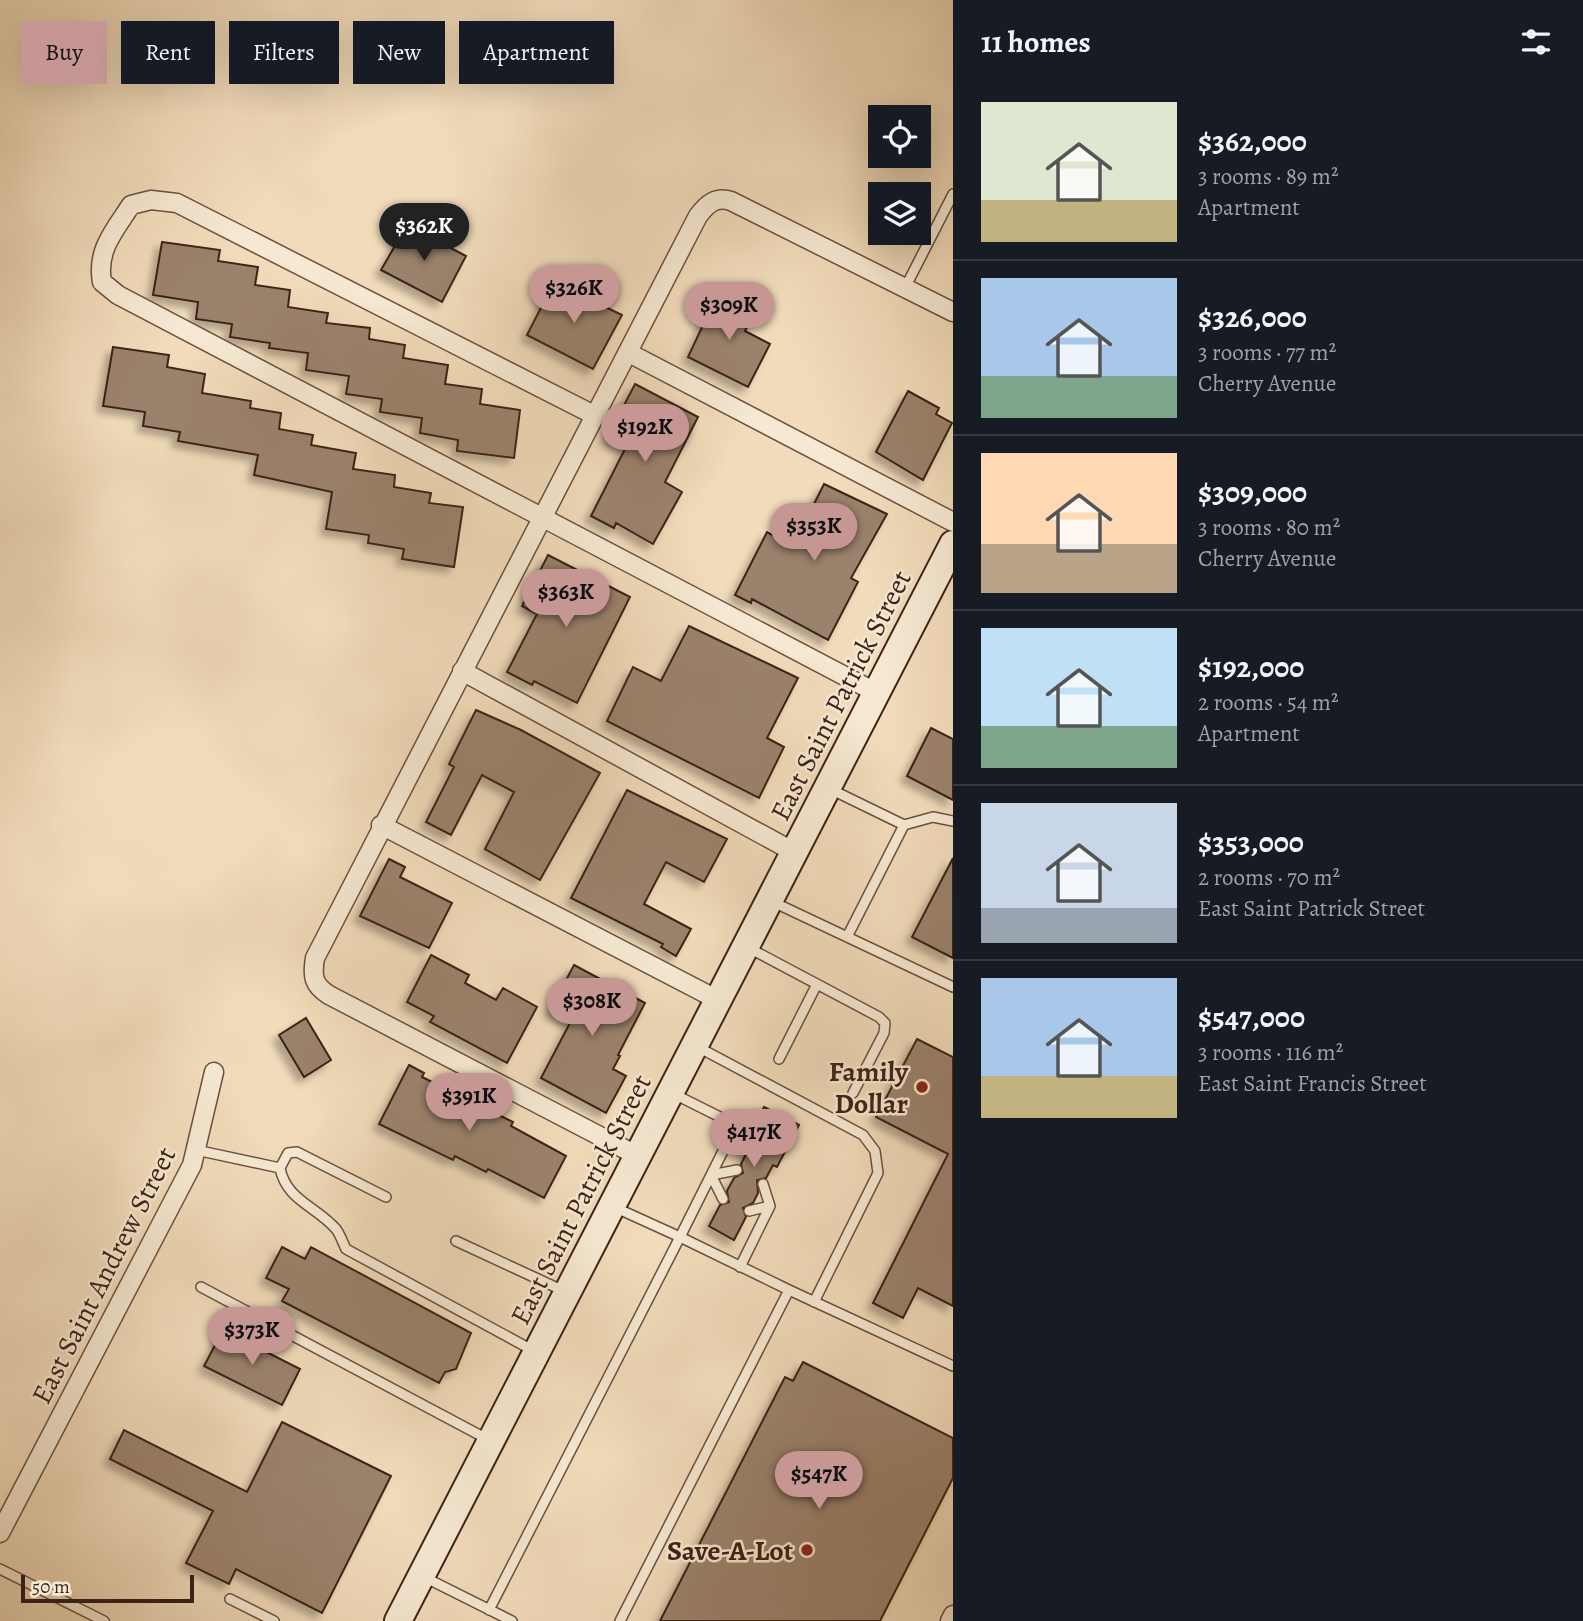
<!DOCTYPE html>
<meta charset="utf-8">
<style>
body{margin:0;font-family:Alegreya,serif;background:#242831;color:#f1f3f6;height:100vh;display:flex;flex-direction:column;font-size:26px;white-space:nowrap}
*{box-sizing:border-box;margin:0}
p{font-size:23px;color:#9ea1a6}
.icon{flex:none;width:38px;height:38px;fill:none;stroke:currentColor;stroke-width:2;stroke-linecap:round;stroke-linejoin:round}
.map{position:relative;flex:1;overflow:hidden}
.drawer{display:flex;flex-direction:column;background:#171b24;width:630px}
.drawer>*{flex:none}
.guide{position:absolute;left:21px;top:21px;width:665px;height:63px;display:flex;gap:14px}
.tools{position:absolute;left:868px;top:105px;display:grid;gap:14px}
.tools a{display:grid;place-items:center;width:63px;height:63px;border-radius:0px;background:#171b24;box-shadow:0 7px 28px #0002;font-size:35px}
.scale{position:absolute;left:21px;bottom:18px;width:173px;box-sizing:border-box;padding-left:7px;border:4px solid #3e2217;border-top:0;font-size:19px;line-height:24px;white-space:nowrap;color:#3e2217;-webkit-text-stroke:5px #f6e8d2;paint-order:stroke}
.price{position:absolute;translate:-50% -60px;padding:0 16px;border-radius:24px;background:#c59692;color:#111;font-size:23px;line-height:46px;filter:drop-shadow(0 2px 4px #0008)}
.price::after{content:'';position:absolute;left:50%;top:42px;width:21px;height:16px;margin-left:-10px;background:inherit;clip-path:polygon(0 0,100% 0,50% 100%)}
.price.current{background:#222;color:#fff}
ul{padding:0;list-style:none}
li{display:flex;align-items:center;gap:21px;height:175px;padding:0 28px}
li+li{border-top:2px solid #363941}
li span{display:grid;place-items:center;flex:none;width:196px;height:140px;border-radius:0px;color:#555}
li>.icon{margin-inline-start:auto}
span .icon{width:84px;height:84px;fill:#fffc;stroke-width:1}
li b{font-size:30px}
h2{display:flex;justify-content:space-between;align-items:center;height:84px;padding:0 28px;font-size:30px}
.chip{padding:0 24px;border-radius:0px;background:#171b24;box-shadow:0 7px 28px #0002;font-size:24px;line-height:63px}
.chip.current{background:#c59692;color:#111}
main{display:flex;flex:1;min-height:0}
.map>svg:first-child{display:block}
.building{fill:#9b826c;stroke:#3e2217;stroke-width:2;filter:url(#shadow)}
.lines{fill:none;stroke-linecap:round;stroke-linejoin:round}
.service-casing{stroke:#6b5040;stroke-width:12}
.minor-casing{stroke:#6b5040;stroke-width:21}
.secondary-casing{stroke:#3e2217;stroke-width:30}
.service{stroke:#f6e8d2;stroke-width:9}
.minor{stroke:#f6e8d2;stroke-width:18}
.secondary{stroke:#f6e8d2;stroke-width:26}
.poi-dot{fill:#8f2418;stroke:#f6e8d2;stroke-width:2.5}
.labels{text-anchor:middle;stroke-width:5;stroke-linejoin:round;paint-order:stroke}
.street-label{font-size:28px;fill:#3e2217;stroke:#f6e8d2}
.poi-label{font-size:28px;font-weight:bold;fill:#3e2217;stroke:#f6e8d2;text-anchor:end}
</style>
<main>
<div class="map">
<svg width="953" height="1621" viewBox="0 0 953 1621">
<defs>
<filter id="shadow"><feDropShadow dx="-6" dy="6" stdDeviation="3.5" flood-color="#0004"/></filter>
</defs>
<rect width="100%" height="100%" fill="#f1dbba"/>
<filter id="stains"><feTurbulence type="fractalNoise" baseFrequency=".00286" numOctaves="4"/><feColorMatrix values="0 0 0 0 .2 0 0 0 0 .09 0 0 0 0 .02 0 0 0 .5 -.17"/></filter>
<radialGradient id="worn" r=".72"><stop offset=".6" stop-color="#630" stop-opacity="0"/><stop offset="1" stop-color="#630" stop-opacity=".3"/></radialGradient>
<path class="building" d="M407,225L466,256L442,302L381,270Z
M162,242L220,250L218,261L258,267L255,285L290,290L288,307L328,313L326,323L370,328L369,339L405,345L403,358L448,365L445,384L482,389L480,404L520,410L514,458L457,451L458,440L420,433L422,418L380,412L382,399L346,394L349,376L306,370L308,353L269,348L270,343L230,337L232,324L196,319L198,302L153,295Z
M554,282L622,315L593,369L527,335Z
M718,293L755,311L745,331L770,344L748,387L688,357Z
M113,347L169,355L167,367L205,374L202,393L251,401L250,408L281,413L279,429L313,435L311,445L356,453L353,469L395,475L394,487L431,493L429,503L463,507L454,567L402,559L404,549L368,543L369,535L326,529L332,492L254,475L258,455L178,441L180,432L143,426L145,412L103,406Z
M635,384L698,417L665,482L682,492L653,544L616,523L614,528L591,516L626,447L607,438Z
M908,391L939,408L936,414L952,423L923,480L876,452Z
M824,484L887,514L851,578L858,582L828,640L752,599L751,603L735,595L767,532L793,546Z
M548,555L630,597L577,703L534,681L532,685L507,672L537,614L522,606Z
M689,626L798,678L767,738L784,747L759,798L607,721L633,667L661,681Z
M476,710L521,730L600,773L540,880L485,849L514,792L482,775L451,835L426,822L454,767L449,764Z
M931,728L953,739V800L907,776Z
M627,790L727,839L704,882L666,862L644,904L691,929L676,956L661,947L663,944L571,898Z
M953,858V958L912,937Z
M389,859L405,867L400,877L452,903L429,948L360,916Z
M431,955L469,975L465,983L496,1000L503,988L537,1007L507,1063L430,1022L434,1016L407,1002Z
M574,965L645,1003L618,1055L620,1056L613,1069L626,1076L606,1113L541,1078L571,1021L550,1010Z
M306,1018L331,1060L304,1077L279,1035Z
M917,1039L953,1057V1306L918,1288L903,1318L873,1303L948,1154L876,1117Z
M409,1065L424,1073L422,1077L513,1122L511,1126L566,1156L544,1198L488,1169L486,1172L455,1156L453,1160L379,1124Z
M764,1107L799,1125L777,1167L773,1165L766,1178L757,1180L758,1193L753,1203L743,1208L746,1217L734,1240L709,1226L720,1205L729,1202L727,1191L734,1178L743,1173L741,1164L747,1152L742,1150Z
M282,1247L305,1259L311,1247L471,1333L456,1369L445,1372L439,1383L282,1301L289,1289L266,1278Z
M223,1330L300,1369L282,1405L204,1366Z
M803,1362L953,1438V1478L880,1621H660L785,1377L793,1381Z
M282,1422L391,1476L322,1613L236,1569L229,1584L186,1563L213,1511L110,1459L124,1430L247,1492Z"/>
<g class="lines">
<g class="service-casing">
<path id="service" d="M905,288L953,194
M828,788L904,825L933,817L953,821
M771,901L953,987
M847,937L904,825
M747,947L879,1017L885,1023L884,1033L853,1093
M696,1046L863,1135L875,1151L878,1173L814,1302
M779,1059L817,984
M196,1150L280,1168C286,1200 316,1206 336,1229C340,1234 343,1243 346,1249L534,1351
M280,1168L288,1153L297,1152L386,1197
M723,1199L711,1175L737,1170
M614,1207L680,1237L736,1125L672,1093
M749,1211L770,1206
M456,1241L566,1292
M740,1267L770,1206L763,1184
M201,1287L489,1440
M789,1290L953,1366
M0,1569L104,1621
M422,1576L512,1621
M230,1599L274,1621
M489,1610L680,1237L789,1290L620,1621"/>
</g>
<g class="minor-casing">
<path id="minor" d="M629,353L953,522
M594,415L177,203L151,200L131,205C115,230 96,250 102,282L118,295L877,693
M462,671L794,852
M381,825L718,1000
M638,1156L329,995C313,985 312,976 315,958L698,216C707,204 716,196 731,201L953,312
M0,1533L192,1165L214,1072
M950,1621L953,1615"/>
</g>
<g class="secondary-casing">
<path id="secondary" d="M398,1621L953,544"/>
</g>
<use href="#service" class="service"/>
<use href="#minor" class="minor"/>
<use href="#secondary" class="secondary"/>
</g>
<g class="poi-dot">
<circle cx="922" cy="1087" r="7"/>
<circle cx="807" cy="1550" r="7"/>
</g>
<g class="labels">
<g class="street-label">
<text transform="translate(840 695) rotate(-63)" y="10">East Saint Patrick Street</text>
<text transform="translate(580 1199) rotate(-63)" y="10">East Saint Patrick Street</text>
<text transform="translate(103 1275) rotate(-63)" y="10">East Saint Andrew Street</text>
</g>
<g class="poi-label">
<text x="908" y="1081">Family<tspan x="908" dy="32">Dollar</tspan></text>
<text x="793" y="1560">Save-A-Lot</text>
</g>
</g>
<rect width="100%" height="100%" filter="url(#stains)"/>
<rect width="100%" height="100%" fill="url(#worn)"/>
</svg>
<div class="tools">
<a><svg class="icon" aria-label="locate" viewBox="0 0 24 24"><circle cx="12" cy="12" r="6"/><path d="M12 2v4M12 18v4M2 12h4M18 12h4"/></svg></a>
<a><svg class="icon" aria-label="layers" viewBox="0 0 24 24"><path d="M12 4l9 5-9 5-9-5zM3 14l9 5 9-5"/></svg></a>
</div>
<div class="scale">50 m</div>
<b class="price current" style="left:424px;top:263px">$362K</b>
<b class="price" style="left:574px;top:325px">$326K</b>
<b class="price" style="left:729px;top:342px">$309K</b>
<b class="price" style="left:645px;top:464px">$192K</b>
<b class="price" style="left:814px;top:563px">$353K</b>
<b class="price" style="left:566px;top:629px">$363K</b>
<b class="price" style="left:592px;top:1038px">$308K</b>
<b class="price" style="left:469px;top:1133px">$391K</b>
<b class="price" style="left:754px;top:1169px">$417K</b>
<b class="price" style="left:252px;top:1367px">$373K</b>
<b class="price" style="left:819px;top:1511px">$547K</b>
<div class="guide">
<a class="chip current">Buy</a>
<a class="chip">Rent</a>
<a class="chip">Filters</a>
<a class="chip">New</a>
<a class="chip">Apartment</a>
</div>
</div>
<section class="drawer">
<h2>11 homes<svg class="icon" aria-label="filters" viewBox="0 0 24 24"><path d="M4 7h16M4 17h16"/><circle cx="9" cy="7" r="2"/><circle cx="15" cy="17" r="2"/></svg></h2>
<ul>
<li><span style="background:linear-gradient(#dfe7d0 70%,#c2b280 0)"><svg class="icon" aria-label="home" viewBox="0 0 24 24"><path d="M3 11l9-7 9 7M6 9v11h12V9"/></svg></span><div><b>$362,000</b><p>3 rooms · 89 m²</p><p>Apartment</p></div></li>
<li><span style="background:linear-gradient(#a9c7e8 70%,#7fa58c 0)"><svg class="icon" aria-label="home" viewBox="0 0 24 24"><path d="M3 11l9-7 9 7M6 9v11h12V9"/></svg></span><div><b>$326,000</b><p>3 rooms · 77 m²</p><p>Cherry Avenue</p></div></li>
<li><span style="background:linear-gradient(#ffd9b3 65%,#b9a48a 0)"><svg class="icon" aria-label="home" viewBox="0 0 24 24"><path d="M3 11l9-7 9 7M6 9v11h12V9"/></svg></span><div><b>$309,000</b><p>3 rooms · 80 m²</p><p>Cherry Avenue</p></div></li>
<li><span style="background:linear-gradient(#bfe0f5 70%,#7fa58c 0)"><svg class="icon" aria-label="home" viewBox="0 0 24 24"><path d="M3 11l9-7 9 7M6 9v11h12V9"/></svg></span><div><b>$192,000</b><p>2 rooms · 54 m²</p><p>Apartment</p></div></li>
<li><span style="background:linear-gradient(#c9d6e8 75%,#9aa5b1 0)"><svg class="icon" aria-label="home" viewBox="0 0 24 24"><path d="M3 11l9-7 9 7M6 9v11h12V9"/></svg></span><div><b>$353,000</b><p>2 rooms · 70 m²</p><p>East Saint Patrick Street</p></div></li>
<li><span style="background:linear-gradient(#a9c7e8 70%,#c2b280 0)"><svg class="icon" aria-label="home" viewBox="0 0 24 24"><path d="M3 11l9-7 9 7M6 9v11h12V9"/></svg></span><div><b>$547,000</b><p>3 rooms · 116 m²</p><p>East Saint Francis Street</p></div></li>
</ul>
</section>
</main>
